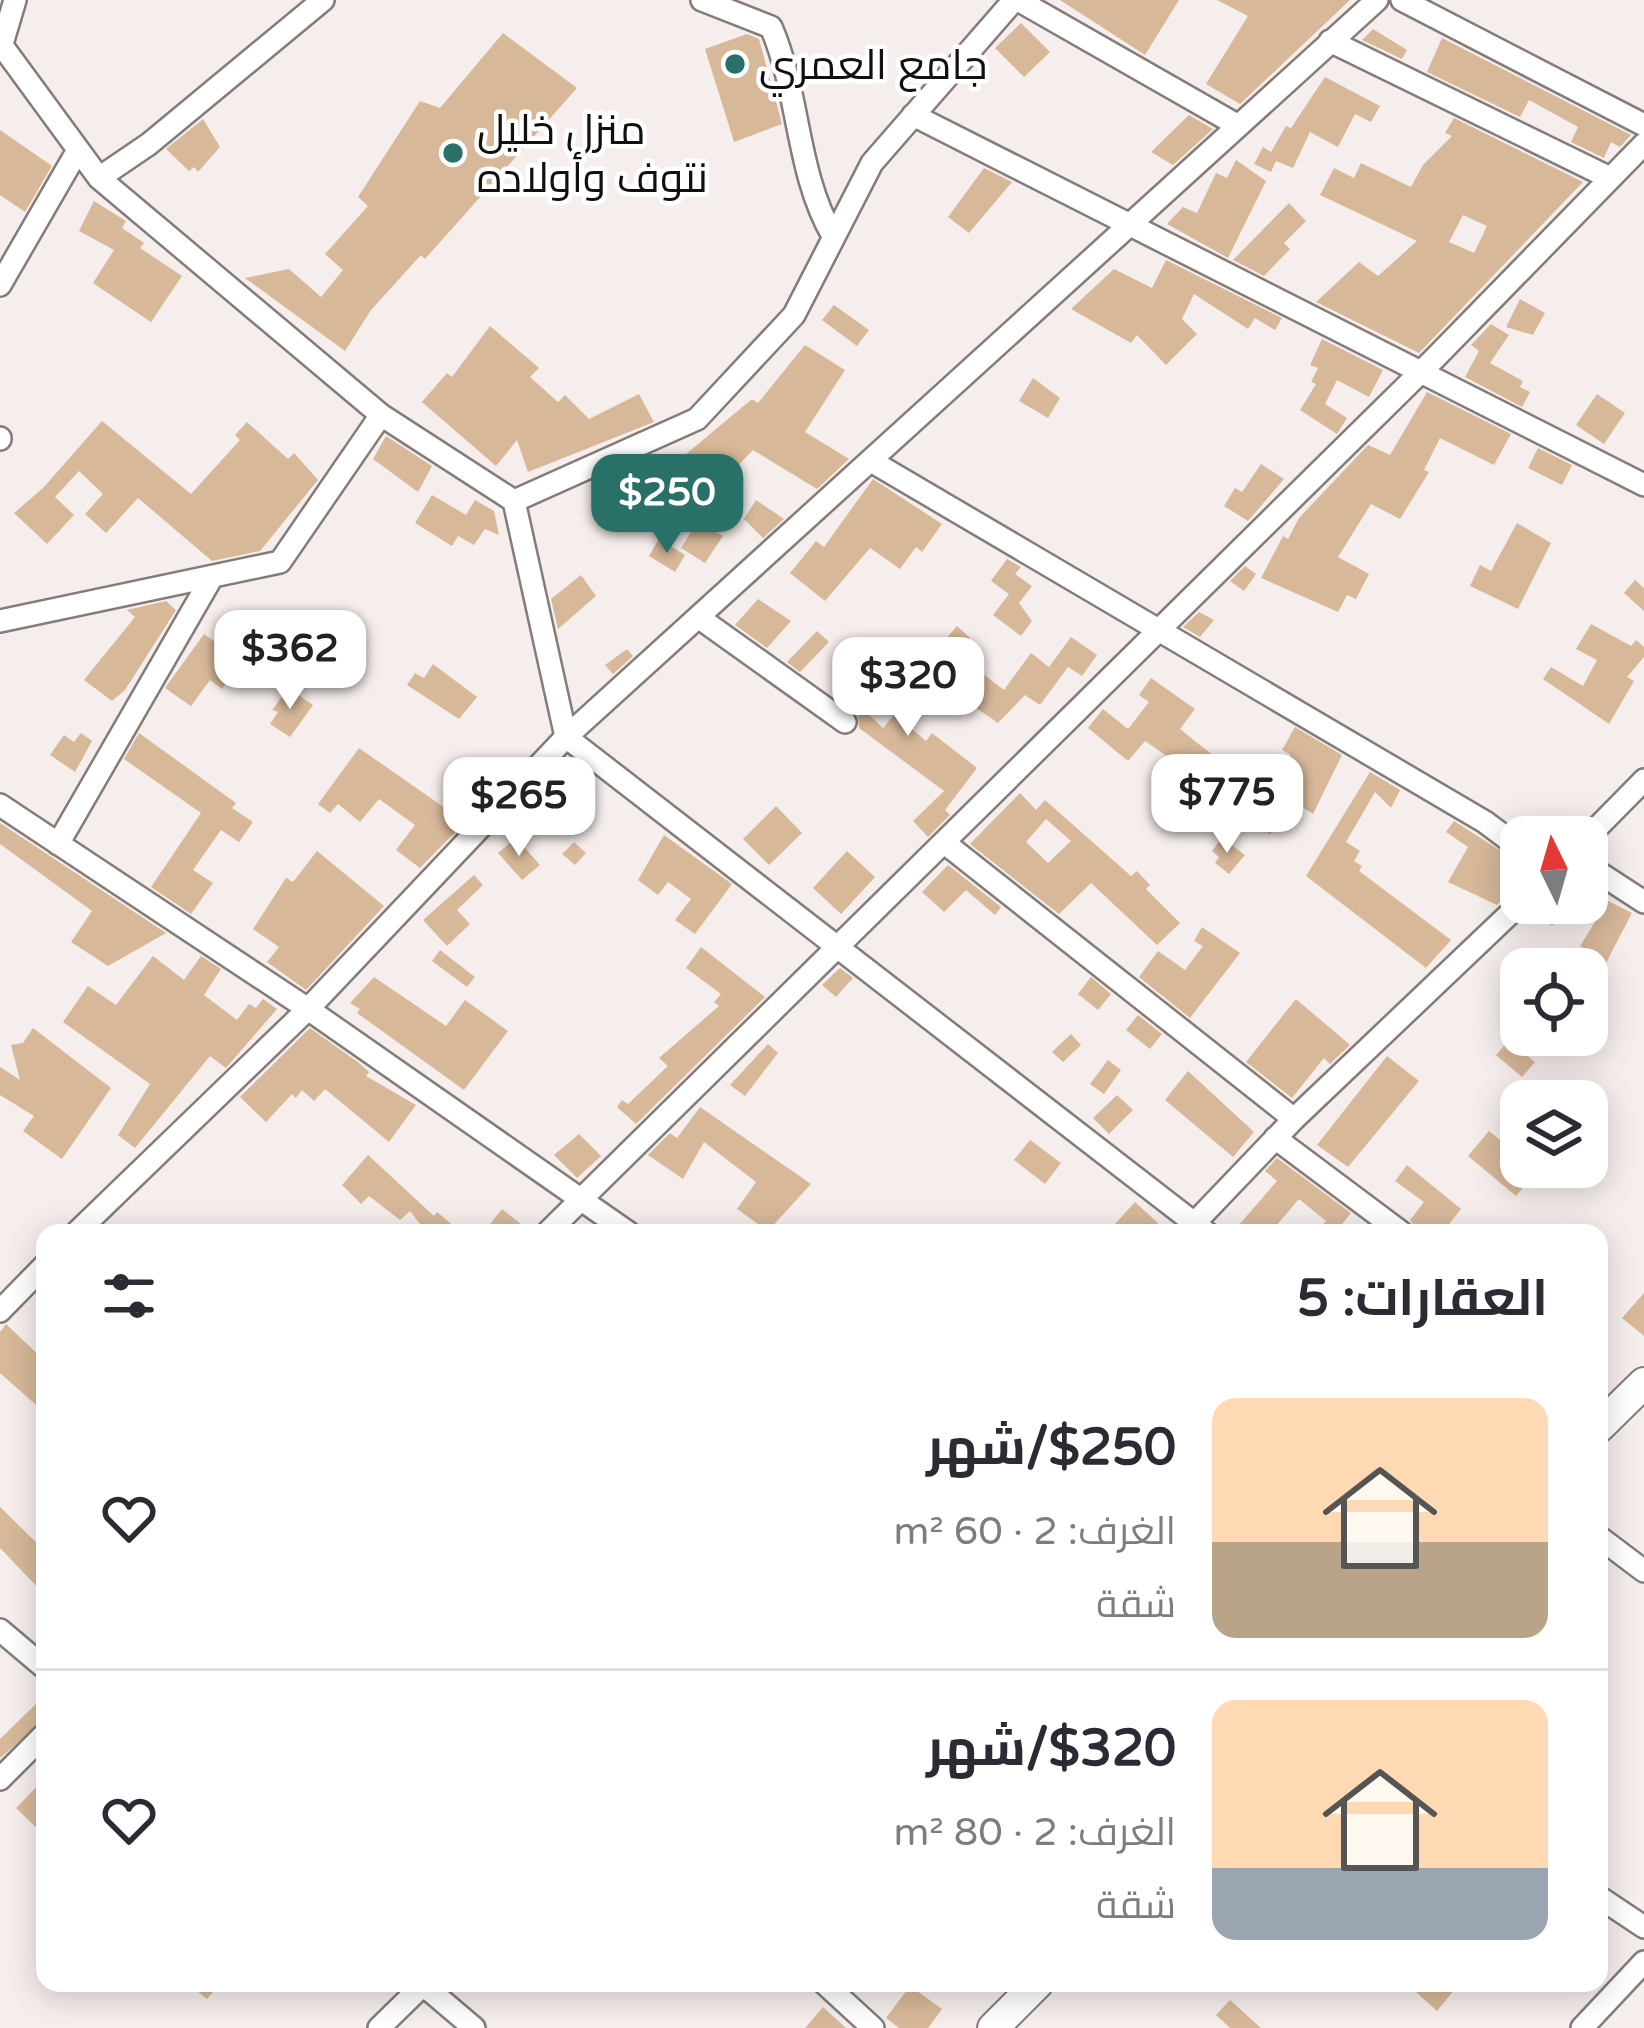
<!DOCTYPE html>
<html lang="ar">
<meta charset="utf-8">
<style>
body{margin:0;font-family:"Varela Round",Cairo,sans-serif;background:#f2f2f3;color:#2b2b33;direction:rtl;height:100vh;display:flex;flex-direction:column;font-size:45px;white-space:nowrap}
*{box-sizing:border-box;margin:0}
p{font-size:39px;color:#7c7c81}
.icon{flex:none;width:66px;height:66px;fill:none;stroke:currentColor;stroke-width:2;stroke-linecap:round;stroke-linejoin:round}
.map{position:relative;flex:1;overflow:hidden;direction:ltr}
.details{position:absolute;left:36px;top:1224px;width:1572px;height:768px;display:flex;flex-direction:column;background:#fff;border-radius:24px;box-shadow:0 6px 30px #0003;direction:rtl}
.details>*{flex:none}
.needle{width:78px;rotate:355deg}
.tools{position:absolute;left:1500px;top:816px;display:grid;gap:24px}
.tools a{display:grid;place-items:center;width:108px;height:108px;border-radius:24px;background:#fff;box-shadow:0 6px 30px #0003;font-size:60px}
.price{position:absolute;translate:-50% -102px;padding:0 27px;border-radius:24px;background:#fff;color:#222;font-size:39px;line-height:78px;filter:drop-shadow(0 3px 6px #0008)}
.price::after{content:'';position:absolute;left:50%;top:72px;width:36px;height:27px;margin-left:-18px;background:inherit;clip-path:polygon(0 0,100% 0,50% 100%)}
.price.active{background:#287068;color:#fff}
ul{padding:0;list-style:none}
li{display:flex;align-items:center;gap:36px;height:300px;padding:0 60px}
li+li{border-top:3px solid #e1e1e2}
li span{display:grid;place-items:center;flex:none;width:336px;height:240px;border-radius:24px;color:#555}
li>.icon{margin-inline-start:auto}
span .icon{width:144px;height:144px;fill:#fffc;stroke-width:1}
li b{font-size:51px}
h2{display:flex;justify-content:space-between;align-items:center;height:144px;padding:0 60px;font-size:51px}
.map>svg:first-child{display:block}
.building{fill:#d7b899;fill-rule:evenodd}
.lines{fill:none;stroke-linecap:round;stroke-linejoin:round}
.street-casing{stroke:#837c79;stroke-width:26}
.secondary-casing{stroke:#837c79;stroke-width:34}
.street{stroke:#fff;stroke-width:21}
.secondary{stroke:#fff;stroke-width:30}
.poi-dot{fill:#287068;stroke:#fff;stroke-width:4.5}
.labels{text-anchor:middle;stroke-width:9;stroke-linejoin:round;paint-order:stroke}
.poi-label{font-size:42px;fill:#12100f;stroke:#fff;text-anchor:start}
</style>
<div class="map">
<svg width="1644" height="2028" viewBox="0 0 1644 2028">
<rect width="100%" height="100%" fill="#f6eeec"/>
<path class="building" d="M1060,0H1179L1145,55Z
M1217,0H1350L1240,104L1206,84L1248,16Z
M1021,23L1050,52L1024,77L995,48Z
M1373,29L1407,50L1402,59L1362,40Z
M503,33L577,88L425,259L421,255L371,310L345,351L245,278L289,269L321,297L343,270L325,254L368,206L358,197L420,101L440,108Z
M747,34L759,39L782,124L734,142L705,49Z
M1442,38L1631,135L1620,147L1611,142L1604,158L1571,142L1578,127L1529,100L1520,117L1427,72Z
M1325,77L1380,106L1371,122L1355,114L1338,147L1310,132L1293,168L1276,161L1271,172L1254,164L1263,147L1271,152L1286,126L1291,128Z
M1189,115L1213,129L1173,165L1151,152Z
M1454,118L1583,182L1419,353L1316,302L1359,262L1378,276L1417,241L1320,195L1334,168L1354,178L1361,163L1411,187L1423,165L1452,136L1445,133ZM1463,215L1487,226L1474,253L1449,242Z
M203,119L220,147L198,172L194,167L189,171L166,149Z
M0,130L52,166L25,212L0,195Z
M1236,160L1266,181L1228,258L1167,224L1183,207L1197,213L1216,173L1227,178Z
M984,168L1012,182L969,233L948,217Z
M94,201L126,221L122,228L144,243L140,248L182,276L151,322L93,283L114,250L79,231Z
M1289,203L1306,221L1284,243L1290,249L1264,276L1233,260Z
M1166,260L1282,318L1275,330L1255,318L1248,329L1194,294L1182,319L1197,334L1166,365L1137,335L1131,343L1071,309L1114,269L1152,288Z
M1520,299L1545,313L1533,335L1506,327Z
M834,305L869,330L857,346L822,320Z
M1491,324L1509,335L1490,363L1523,381L1520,387L1530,392L1522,407L1465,377L1479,351L1471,345Z
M490,326L539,368L530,377L558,402L565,395L589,419L639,394L654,422L528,472L517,440L496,466L422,402L447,373L452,377Z
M1322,339L1383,370L1369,397L1337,380L1325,404L1347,418L1337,434L1300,410L1316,384L1311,382L1318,368L1310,365Z
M805,345L845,370L805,432L849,459L817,489L753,450L721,483L716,478L709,486L680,459L752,399L758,403Z
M1033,378L1060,398L1048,418L1019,401Z
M1427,392L1511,434L1494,465L1440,438L1424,470L1429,472L1400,519L1371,504L1338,557L1369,574L1356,599L1347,595L1338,612L1261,578L1283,536L1288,539L1299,518L1368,445L1390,455Z
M1597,394L1625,413L1604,444L1576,425Z
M102,421L191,494L240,440L235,435L247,422L288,459L294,453L318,480L260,551L212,561L138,498L106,533L85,514L103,494L79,471L55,497L74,515L47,544L14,513L44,487Z
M386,436L432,466L418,492L373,459Z
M1538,448L1572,465L1562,485L1528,468Z
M1261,464L1284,479L1248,521L1224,506L1235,488L1242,492Z
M644,475L671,490L651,521L613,497L625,481Z
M873,479L942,524L922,552L916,547L900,569L870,548L825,601L790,573L816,541L824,547Z
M432,495L466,515L475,500L494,511L499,535L485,529L474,545L458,536L452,546L415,523Z
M756,500L784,519L763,538L744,519Z
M698,521L723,536L705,563L681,548Z
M1517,523L1551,543L1518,609L1470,586L1480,565L1491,571Z
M659,539L685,555L675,572L649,556Z
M1007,559L1021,567L1015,574L1032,586L1019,603L1032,621L1021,636L993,615L1009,594L991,581Z
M1245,566L1256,574L1244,591L1230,581Z
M581,575L596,596L558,629L551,599Z
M1635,580L1644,588V611L1624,593Z
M758,599L791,621L767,648L735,625Z
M166,601L176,610L125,690L112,701L84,680L135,617L127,610Z
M1199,612L1214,620L1200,637L1183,627Z
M1591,624L1631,646L1636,640L1644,647V657L1627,677L1634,681L1609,724L1543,679L1551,667L1583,686L1597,660L1576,649Z
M957,626L970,638L957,654L1004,690L1031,653L1049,667L1071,637L1097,655L1082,676L1068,667L1040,705L1025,695L998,723L920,669Z
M817,631L829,642L800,672L787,662Z
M204,634L241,661L222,689L210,680L191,706L165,688Z
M886,642L905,660L860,706L883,728L895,714L926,741L932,733L977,768L945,810L950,815L928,837L913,821L944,791L859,728L858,715L835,696Z
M627,649L633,656L613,674L605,665Z
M433,664L477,697L459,719L407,685L415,673L424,678Z
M1151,678L1195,709L1180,729L1265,797L1291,755L1282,750L1295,727L1342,755L1313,814L1294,802L1270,834L1245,815L1226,839L1192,813L1211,787L1145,741L1128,761L1088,728L1103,709L1128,729L1149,702L1139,695Z
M288,688L313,705L290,737L270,724L278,712L272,710Z
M81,733L92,741L75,772L50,755L64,735L74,742Z
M139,733L236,803L232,808L253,822L239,842L221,830L193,870L213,883L191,914L151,887L201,813L124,759Z
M359,748L465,822L420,868L396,850L415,825L379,799L360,822L338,804L330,813L318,804Z
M1370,772L1400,790L1391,808L1375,792L1346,842L1360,851L1354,861L1362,866L1359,871L1451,940L1426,968L1306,876Z
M1020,793L1036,810L1045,800L1131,876L1137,871L1150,885L1146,889L1180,923L1157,945L1091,883L1059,914L970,844ZM1046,819L1071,841L1048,863L1026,842Z
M776,806L802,833L769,865L743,839Z
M1454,821L1521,864V882L1497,905L1448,882L1468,847L1446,832Z
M0,823L50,856L166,933L108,966L71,942L92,911L0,844Z
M664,835L732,884L695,934L675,920L691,899L668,882L658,895L638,880Z
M516,838L540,865L522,880L498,853Z
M1222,838L1245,855L1229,874L1215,863L1219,857L1212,851Z
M574,842L586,853L575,865L562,854Z
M317,851L384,906L306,990L267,962L279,947L253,929L286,878L293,882Z
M847,851L875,877L841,914L813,888Z
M948,865L1001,907L995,915L966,890L944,912L922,892Z
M474,875L483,885L457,910L470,924L447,946L423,920Z
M1608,901L1632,913L1606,963L1580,946Z
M1541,903H1572L1552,926L1534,911Z
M1202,927L1240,953L1190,1018L1139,977L1158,951L1185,970L1203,946L1194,941Z
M701,947L765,997L636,1124L617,1107L622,1100L628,1104L668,1066L659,1058L719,1006L714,1002L721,994L686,968Z
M440,950L475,977L467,987L432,961Z
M153,956L184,980L201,956L221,969L204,995L237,1020L249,1004L256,1008L263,999L277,1009L226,1068L210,1056L135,1148L118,1135L150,1084L63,1022L88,986L116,1005Z
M840,968L853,978L836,997L822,985Z
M374,977L446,1026L465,1000L508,1031L464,1090L357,1013L360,1009L350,1003Z
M1091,977L1111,994L1098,1010L1078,994Z
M1296,999L1350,1045L1330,1064L1324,1058L1292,1098L1246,1062Z
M1138,1015L1162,1034L1150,1049L1126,1030Z
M33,1028L111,1088L62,1159L23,1131L34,1116L0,1095V1067L20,1080L11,1045L23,1043Z
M310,1028L359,1063L369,1072L366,1076L416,1105L389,1142L325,1089L314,1101L302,1090L296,1098L292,1094L266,1122L240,1097Z
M1071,1034L1081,1045L1063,1062L1052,1052Z
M1509,1040L1535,1062L1522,1077L1496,1055Z
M768,1044L778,1053L745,1096L730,1085Z
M1387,1056L1419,1081L1348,1167L1317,1145Z
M1108,1060L1121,1070L1104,1094L1090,1084Z
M1188,1071L1254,1132L1233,1157L1165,1100Z
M1117,1095L1133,1110L1109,1134L1093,1118Z
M700,1107L811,1184L768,1231L737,1209L756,1182L704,1142L683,1179L648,1155L670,1133L677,1138Z
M1489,1131L1521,1157V1167H1540L1516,1196L1468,1156Z
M579,1134L601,1156L577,1178L554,1155Z
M1030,1140L1061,1163L1045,1184L1014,1160Z
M368,1155L434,1216L437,1212L462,1233H427L410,1211L400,1220L369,1196L361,1204L342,1185Z
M1277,1158L1351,1213L1335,1233H1316L1326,1221L1299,1199L1270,1233H1232L1277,1181L1265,1171Z
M1407,1165L1461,1209L1442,1233H1420L1410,1220L1424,1202L1395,1181Z
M1135,1202L1158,1223L1149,1233H1123L1114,1225Z
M502,1209L532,1233H483Z
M1644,1293V1336L1622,1318Z
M6,1324L45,1361V1413L0,1373V1332Z
M0,1507L45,1551V1595L0,1548Z
M38,1702L45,1719L0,1758V1739Z
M45,1778V1836L16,1808Z
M187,1983H221L207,1999Z
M1406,1983H1460L1437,2011Z
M910,1986L942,2009L928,2028H899L886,2018Z
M1230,2000L1261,2028H1230L1216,2015Z
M823,2007L846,2028H805Z"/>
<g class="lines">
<g class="street-casing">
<path id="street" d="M702,0L771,27C800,94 796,173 833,236
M1018,0L1237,125
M1402,0L1644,125
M1330,41L1610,178
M0,43L99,178L381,415L514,501L697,419L794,315L872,163L1014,0
M2,44L15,0
M913,115L1644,485
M99,178L149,144L323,0
M0,285L78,150
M0,438V439
M871,461L1485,822L1521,849
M514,501L566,737L1207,1233
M698,617L845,722
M0,621L280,562L381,415
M0,805L308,1009L629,1233
M1587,838L1644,780
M58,844L212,577
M946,844L1294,1119
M1587,865L1644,902
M1275,1138L1402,1233
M76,1233L308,1009L566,737L1377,0
M547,1233L1435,358L1644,144
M1185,1233L1294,1119L1521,903
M0,1311L45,1265
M1599,1537L1644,1571
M0,1630L45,1668
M0,1779L45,1734
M1599,1897L1644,1927
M421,1983L474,2028
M824,1983L873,2028
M379,2028L425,1983
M1582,2028L1644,1962"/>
</g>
<g class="secondary-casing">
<path id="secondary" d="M1599,1427L1644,1383
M993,2028L1038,1983"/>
</g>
<use href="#street" class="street"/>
<use href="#secondary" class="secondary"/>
</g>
<g class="poi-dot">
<circle cx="735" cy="64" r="12"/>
<circle cx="453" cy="153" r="12"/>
</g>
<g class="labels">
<g class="poi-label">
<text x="759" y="79">جامع العمري</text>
<text x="477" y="144">منزل خليل<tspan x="477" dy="48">نتوف وأولاده</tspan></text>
</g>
</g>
</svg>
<div class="tools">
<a><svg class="needle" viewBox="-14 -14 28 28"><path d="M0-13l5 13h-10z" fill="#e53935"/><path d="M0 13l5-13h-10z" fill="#7c7c81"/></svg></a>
<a><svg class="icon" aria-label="locate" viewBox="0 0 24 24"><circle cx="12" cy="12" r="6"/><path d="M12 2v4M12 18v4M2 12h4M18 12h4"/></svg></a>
<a><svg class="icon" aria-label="layers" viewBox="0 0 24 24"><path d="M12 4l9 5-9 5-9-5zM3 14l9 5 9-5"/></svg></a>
</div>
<b class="price active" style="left:667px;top:556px">$250</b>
<b class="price" style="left:290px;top:712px">$362</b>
<b class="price" style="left:908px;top:739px">$320</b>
<b class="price" style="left:1227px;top:856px">$775</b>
<b class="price" style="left:519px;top:859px">$265</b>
<section class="details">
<h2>العقارات: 5<svg class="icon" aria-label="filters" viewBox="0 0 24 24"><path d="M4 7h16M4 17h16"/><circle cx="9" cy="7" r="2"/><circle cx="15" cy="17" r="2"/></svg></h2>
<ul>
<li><span style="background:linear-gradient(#ffd9b3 60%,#b9a48a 0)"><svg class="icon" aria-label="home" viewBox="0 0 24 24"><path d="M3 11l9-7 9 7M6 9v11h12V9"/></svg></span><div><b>$250/شهر</b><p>الغرف: 2 · 60 m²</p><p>شقة</p></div><svg class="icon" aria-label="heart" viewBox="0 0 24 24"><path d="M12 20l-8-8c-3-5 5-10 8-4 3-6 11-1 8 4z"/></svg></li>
<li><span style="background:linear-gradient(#ffd9b3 70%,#9aa5b1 0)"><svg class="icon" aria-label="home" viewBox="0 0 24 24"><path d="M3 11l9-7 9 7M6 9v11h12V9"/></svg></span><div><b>$320/شهر</b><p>الغرف: 2 · 80 m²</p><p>شقة</p></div><svg class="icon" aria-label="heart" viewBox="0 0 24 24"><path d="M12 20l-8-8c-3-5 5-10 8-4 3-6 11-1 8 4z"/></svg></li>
</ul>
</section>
</div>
